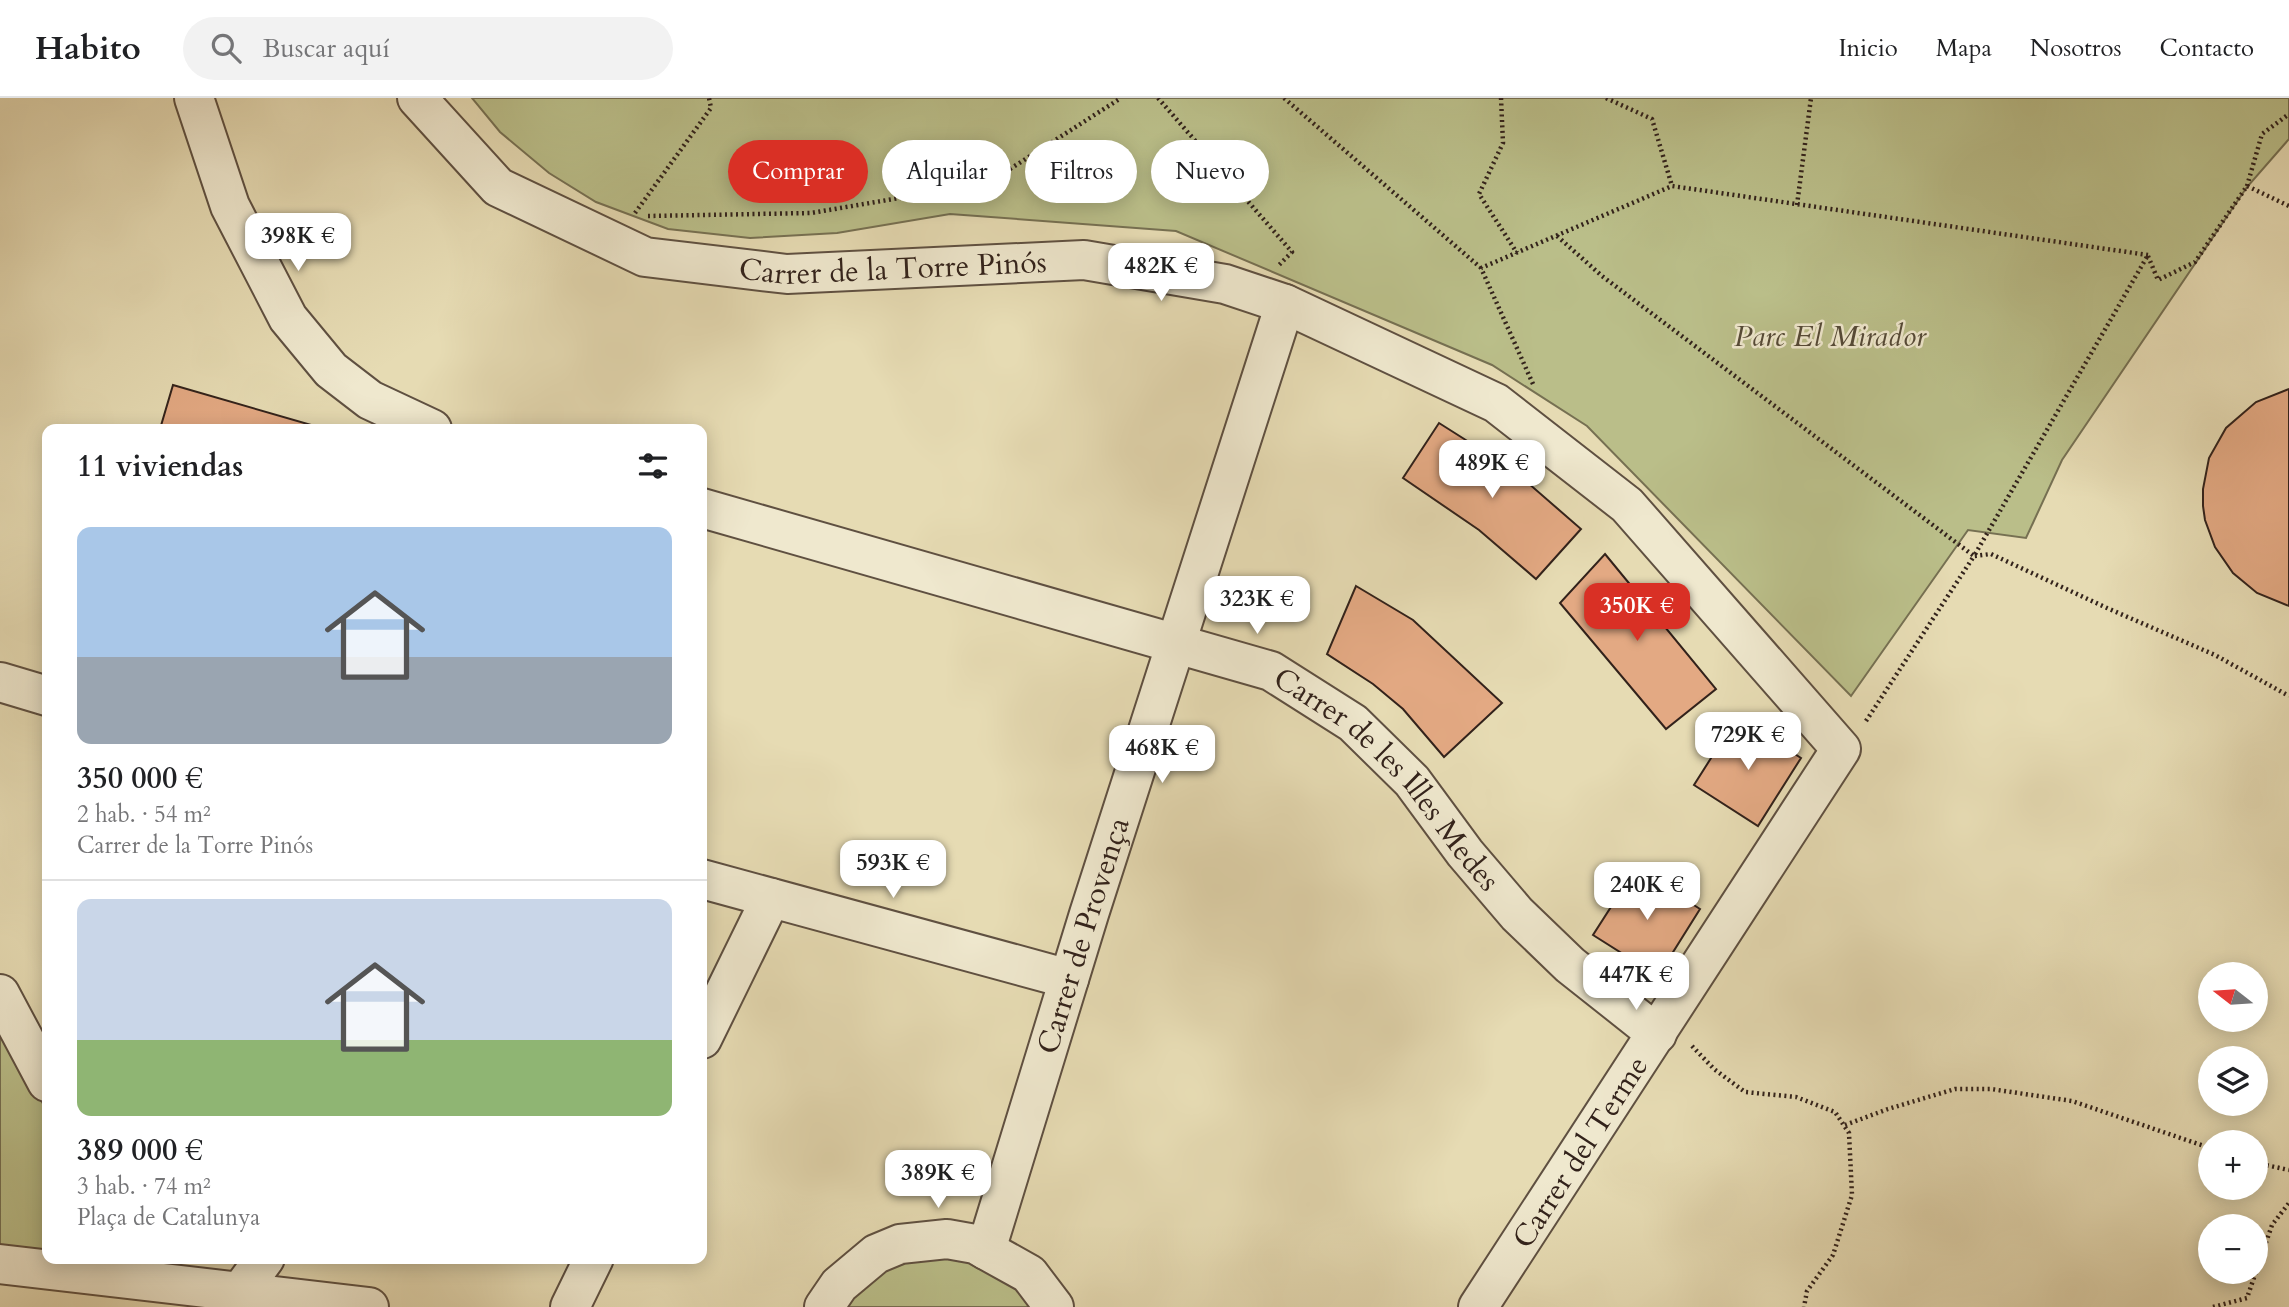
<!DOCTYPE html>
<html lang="es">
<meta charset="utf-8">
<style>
body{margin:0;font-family:Cardo,serif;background:#f2f2f2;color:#202124;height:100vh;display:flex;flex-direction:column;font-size:26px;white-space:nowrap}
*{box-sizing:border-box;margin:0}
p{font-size:23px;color:#757577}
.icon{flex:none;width:38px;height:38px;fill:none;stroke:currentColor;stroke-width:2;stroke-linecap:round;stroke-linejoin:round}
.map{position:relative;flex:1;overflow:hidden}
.panel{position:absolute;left:42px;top:326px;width:665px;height:840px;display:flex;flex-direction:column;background:#fff;border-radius:14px;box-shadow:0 4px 18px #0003}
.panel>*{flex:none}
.top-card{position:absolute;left:728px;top:42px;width:665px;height:63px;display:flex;gap:14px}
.needle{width:46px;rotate:287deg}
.controls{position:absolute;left:2198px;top:864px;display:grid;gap:14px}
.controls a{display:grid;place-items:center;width:70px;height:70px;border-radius:50%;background:#fff;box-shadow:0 4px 18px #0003;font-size:35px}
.price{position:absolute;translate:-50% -60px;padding:0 16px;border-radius:14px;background:#fff;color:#222;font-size:23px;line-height:46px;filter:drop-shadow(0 2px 4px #0008)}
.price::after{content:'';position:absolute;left:50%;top:42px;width:21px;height:16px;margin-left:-10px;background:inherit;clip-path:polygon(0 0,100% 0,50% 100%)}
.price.selected{background:#d93025;color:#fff}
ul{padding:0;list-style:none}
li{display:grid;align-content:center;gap:14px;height:371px;padding:0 35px}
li+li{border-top:2px solid #e0e0e0}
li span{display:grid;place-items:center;height:217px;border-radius:14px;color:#555}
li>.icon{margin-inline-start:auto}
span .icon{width:126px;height:126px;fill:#fffc;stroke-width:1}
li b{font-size:30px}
h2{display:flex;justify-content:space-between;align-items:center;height:84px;padding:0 35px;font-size:30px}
.tag{padding:0 24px;border-radius:32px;background:#fff;box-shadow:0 4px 18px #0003;font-size:24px;line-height:63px}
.tag.selected{background:#d93025;color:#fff}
header{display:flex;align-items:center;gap:42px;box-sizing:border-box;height:98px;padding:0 35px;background:#fff;border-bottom:2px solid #e0e0e0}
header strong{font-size:33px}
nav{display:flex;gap:38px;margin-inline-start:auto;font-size:24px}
.search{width:490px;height:63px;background:#f2f2f2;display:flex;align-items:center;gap:18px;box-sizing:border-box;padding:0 24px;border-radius:38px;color:#757577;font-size:26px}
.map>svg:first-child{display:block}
.green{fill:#babe89;stroke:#767052;stroke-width:2}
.building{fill:#e3a983;stroke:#32221b;stroke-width:2}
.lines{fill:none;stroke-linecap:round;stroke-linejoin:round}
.street-casing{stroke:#5f5041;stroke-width:42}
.path{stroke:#32221b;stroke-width:4.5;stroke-dasharray:2 3.5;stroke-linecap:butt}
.street{stroke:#efe8ce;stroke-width:38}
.labels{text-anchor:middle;stroke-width:5;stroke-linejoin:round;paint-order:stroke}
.street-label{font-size:30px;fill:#32221b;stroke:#efe8ce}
.park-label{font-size:30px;font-style:italic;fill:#544936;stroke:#efe8ce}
</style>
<header>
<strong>Habito</strong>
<div class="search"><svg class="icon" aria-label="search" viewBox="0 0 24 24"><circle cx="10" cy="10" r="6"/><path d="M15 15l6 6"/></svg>Buscar aquí</div>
<nav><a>Inicio</a><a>Mapa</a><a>Nosotros</a><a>Contacto</a></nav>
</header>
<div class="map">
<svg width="2289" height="1209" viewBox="0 0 2289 1209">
<rect width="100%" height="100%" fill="#e6dbb3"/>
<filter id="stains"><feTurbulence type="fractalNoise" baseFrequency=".00286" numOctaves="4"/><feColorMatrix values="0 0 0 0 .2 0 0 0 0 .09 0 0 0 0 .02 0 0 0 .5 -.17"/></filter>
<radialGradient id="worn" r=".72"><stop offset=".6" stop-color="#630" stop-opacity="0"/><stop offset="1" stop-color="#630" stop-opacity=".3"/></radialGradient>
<path class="green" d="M472,0H2289V41L2247,89L2062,362L2026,440L1968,432L1851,598L1587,328L1492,267L1176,133L950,116L837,135L750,140L668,131L596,104L549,75L500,34Z
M0,938L47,1012V1157L0,1155Z
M926,1144L1008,1173L1038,1209H817Z"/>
<path class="building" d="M173,287L325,331H160Z
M2289,291V508L2257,495L2233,475L2215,449L2205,422L2203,408V391L2209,360L2226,330L2256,304Z
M1439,325L1513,372L1581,431L1536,481L1479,432L1403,380Z
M1605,456L1716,591L1666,631L1560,505Z
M1356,488L1413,522L1502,605L1444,659L1403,611L1373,586L1327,556Z
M1737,619L1801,660L1758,728L1694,687Z
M1636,770L1700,811L1658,878L1593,837Z"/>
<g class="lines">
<g class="street-casing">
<g id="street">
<path d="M194,0L230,108L288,220L331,272L370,302L432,331"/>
<path id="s1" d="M417,0L498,89L645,159L787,176L1084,162L1225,186L1285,206L1496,305L1627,407L1841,651L1478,1209"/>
<path id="s2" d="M702,410L1271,573L1353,625L1412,683L1465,755L1517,816L1570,867L1657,936"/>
<path d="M0,584L47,598"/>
<path d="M702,781L1069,881"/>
<path d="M0,896L47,984"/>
<path d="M702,941L771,800"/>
<path id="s3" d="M986,1152L1089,816L1285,206"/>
<path d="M0,1166L369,1209"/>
<path d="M229,1209L265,1160"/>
<path d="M570,1209L594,1160"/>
<path d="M824,1209L839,1187L876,1156L900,1146L947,1141L975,1146L1029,1176L1054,1209"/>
</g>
</g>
<path class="path" d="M1158,0L1292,154L1279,167
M1284,0L1481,170
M1501,0L1503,45L1479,96L1517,155
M1606,0L1652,21L1672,88
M2247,88L2262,36L2289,16
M1797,107L1811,0
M635,115L711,10L709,0
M648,118L811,115L988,85L1121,0
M1557,138L1602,178L1974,458L2148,157
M2148,158L2158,182L2195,164L2247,88L2289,108
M1533,286L1481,170L1672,88L2148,157
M1866,623L1974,458L1991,456L2107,510L2215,557L2289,598
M1692,948L1714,971L1745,994L1796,999L1835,1014L1849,1035L1852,1097L1833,1157L1807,1193L1804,1209
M1845,1027L1888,1011L1955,991H1991L2072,1003L2210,1050
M2256,1065L2289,1072
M2213,1209L2247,1200L2272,1127L2289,1105"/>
<use href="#street" class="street"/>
</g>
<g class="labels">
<g class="street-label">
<text dy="10" stroke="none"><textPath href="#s1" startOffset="532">Carrer de la Torre Pinós</textPath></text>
<text dy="10" stroke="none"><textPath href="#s2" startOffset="752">Carrer de les Illes Medes</textPath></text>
<text dy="10" stroke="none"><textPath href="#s3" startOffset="329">Carrer de Provença</textPath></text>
<text transform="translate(1580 1054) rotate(-57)" y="10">Carrer del Terme</text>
</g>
<g class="park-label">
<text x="1830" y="248">Parc El Mirador</text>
</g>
</g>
<rect width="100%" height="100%" filter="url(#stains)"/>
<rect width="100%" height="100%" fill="url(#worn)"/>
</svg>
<div class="controls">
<a><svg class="needle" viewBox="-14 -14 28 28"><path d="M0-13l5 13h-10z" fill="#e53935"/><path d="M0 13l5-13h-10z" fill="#757577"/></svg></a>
<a><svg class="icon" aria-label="layers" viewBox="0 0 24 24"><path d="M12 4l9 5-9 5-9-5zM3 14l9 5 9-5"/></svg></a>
<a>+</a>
<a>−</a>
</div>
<b class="price" style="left:298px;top:175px">398K €</b>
<b class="price" style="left:1161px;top:205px">482K €</b>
<b class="price" style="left:1492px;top:402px">489K €</b>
<b class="price" style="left:1257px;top:538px">323K €</b>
<b class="price selected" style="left:1637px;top:545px">350K €</b>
<b class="price" style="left:1748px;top:674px">729K €</b>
<b class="price" style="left:1162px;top:687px">468K €</b>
<b class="price" style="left:893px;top:802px">593K €</b>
<b class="price" style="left:1647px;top:824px">240K €</b>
<b class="price" style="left:1636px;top:914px">447K €</b>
<b class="price" style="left:938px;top:1112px">389K €</b>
<div class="top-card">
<a class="tag selected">Comprar</a>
<a class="tag">Alquilar</a>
<a class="tag">Filtros</a>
<a class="tag">Nuevo</a>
</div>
<section class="panel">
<h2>11 viviendas<svg class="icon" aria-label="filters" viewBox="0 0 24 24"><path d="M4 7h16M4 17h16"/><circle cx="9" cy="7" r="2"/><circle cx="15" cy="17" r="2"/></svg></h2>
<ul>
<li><span style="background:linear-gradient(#a9c7e8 60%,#9aa5b1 0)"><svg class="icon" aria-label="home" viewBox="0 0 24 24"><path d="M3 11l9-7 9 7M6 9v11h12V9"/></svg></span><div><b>350 000 €</b><p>2 hab. · 54 m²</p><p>Carrer de la Torre Pinós</p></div></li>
<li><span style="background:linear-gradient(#c9d6e8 65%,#8fb573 0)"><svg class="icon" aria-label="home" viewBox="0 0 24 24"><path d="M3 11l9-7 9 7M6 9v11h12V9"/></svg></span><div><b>389 000 €</b><p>3 hab. · 74 m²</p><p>Plaça de Catalunya</p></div></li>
</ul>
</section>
</div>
